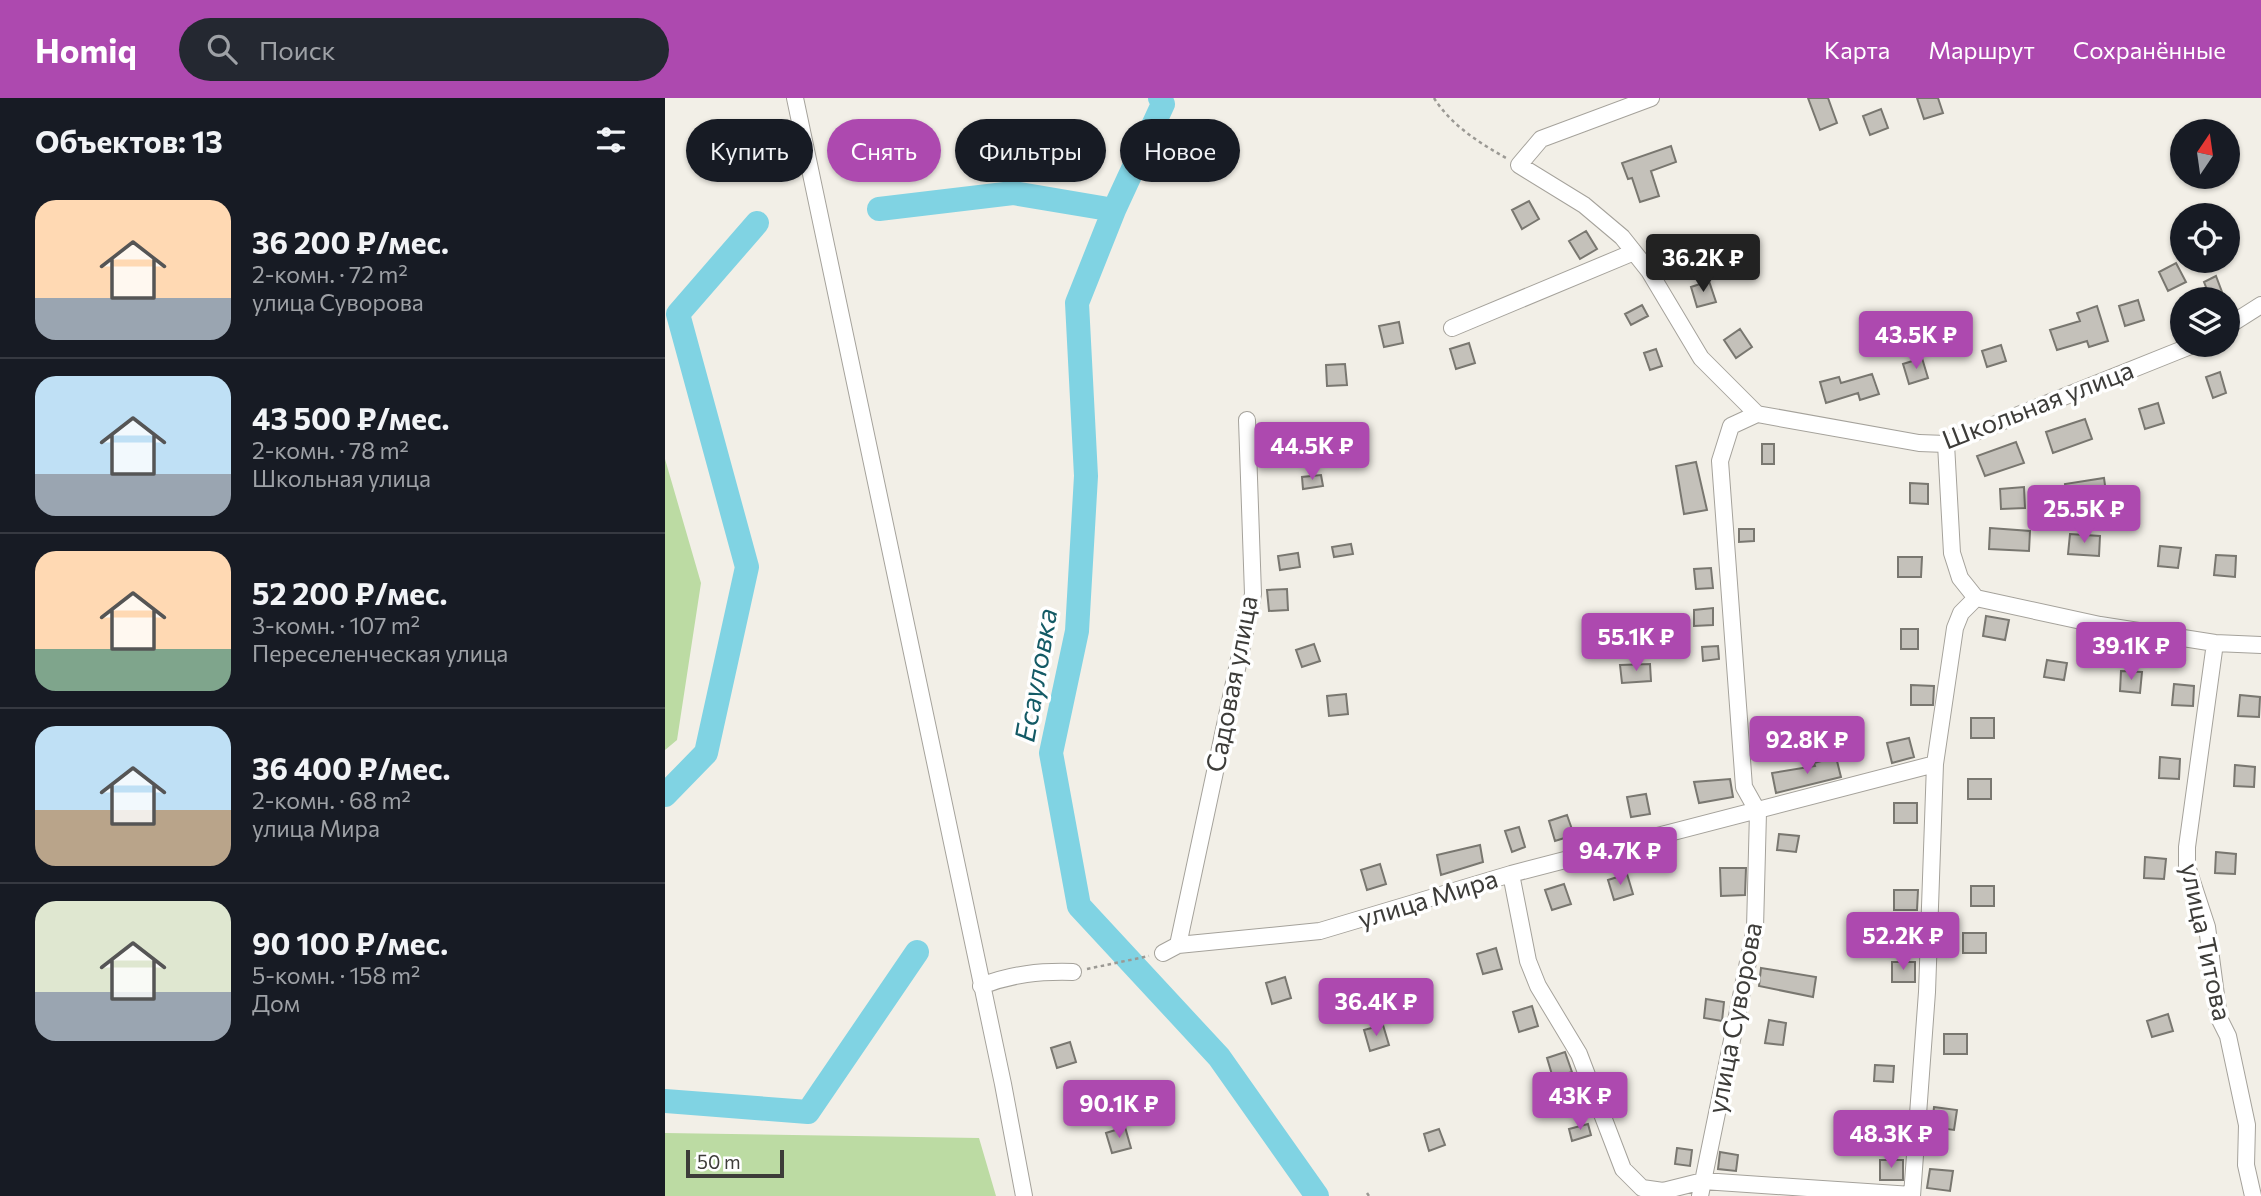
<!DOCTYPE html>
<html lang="ru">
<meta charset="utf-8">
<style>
body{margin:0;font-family:Commissioner,sans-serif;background:#242831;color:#f1f3f6;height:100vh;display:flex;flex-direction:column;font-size:26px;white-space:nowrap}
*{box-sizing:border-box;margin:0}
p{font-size:23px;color:#9ea1a6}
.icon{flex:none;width:38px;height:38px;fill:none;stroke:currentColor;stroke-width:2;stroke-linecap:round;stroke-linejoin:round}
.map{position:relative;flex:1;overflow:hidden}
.details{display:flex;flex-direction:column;background:#171b24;width:665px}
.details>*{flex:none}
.hud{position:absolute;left:21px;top:21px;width:665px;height:63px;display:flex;gap:14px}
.needle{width:46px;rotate:13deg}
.tools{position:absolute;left:1505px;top:21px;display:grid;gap:14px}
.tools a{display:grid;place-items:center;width:70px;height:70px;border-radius:50%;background:#171b24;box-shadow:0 2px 5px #0004;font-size:35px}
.scale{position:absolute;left:21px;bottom:18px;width:98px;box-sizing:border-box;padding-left:7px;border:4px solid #3d3c39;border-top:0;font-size:19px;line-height:24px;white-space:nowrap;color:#3d3c39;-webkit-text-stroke:5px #fff;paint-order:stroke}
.price{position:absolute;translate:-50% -60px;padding:0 16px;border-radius:7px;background:#ad49af;color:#fff;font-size:23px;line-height:46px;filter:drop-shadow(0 2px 4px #0008)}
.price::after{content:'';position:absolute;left:50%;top:42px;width:21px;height:16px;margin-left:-10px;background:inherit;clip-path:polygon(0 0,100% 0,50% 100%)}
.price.selected{background:#222;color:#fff}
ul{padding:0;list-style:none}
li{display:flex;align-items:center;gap:21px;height:175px;padding:0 35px}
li+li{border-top:2px solid #363941}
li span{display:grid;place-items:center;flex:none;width:196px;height:140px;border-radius:21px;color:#555}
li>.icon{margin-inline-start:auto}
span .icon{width:84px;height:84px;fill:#fffc;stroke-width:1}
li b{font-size:30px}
h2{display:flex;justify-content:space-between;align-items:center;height:84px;padding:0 35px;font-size:30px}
.chip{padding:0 24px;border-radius:32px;background:#171b24;box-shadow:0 2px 5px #0004;font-size:24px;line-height:63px}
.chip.selected{background:#ad49af;color:#fff}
header{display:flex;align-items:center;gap:42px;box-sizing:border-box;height:98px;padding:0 35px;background:#ad49af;color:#fff}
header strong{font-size:33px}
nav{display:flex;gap:38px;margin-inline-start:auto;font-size:24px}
.search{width:490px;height:63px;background:#242831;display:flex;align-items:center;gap:18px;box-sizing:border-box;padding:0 24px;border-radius:38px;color:#9ea1a6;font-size:26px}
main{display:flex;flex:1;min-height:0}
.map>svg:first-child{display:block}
.green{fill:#bcdba3}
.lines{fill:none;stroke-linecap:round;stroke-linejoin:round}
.river{stroke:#80d3e3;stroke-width:24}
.building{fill:#c4c1ba;stroke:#797770;stroke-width:2}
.minor-casing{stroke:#a5a29b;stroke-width:18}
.path{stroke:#9b9994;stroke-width:2.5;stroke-dasharray:3.5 3.5;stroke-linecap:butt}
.minor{stroke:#fff;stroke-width:16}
.labels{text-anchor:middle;stroke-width:7;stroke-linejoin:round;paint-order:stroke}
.street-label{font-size:26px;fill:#3d3c39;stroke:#fff}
.water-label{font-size:28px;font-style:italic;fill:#135a65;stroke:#fff}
</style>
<header>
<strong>Homiq</strong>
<div class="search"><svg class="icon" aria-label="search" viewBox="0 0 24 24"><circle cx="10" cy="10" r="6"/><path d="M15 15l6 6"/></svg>Поиск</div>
<nav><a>Карта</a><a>Маршрут</a><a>Сохранённые</a></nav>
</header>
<main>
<section class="details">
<h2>Объектов: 13<svg class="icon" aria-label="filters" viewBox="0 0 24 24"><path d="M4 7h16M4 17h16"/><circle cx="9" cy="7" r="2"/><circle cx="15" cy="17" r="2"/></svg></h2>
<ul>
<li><span style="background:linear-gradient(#ffd9b3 70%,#9aa5b1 0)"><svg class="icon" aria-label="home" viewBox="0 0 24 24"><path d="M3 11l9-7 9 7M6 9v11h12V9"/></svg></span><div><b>36 200 ₽/мес.</b><p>2-комн. · 72 m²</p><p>улица Суворова</p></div></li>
<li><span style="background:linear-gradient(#bfe0f5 70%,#9aa5b1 0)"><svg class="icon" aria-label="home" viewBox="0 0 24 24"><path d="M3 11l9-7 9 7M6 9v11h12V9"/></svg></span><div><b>43 500 ₽/мес.</b><p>2-комн. · 78 m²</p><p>Школьная улица</p></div></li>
<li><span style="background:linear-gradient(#ffd9b3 70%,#7fa58c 0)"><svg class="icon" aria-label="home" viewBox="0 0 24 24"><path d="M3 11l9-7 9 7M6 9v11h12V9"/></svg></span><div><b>52 200 ₽/мес.</b><p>3-комн. · 107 m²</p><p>Переселенческая улица</p></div></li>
<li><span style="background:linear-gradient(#bfe0f5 60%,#b9a48a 0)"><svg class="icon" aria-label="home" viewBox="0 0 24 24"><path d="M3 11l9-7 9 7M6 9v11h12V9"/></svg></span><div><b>36 400 ₽/мес.</b><p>2-комн. · 68 m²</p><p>улица Мира</p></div></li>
<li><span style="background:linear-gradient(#dfe7d0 65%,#9aa5b1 0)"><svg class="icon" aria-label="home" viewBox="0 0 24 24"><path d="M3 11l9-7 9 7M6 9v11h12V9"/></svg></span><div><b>90 100 ₽/мес.</b><p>5-комн. · 158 m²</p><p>Дом</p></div></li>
</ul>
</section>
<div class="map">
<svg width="1596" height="1098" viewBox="0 0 1596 1098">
<rect width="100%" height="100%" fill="#f2efe7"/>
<path class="green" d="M0,361L36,485L12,642L0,652Z
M0,1035L314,1040L331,1098H0Z"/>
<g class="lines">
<path class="river" d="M495,0L498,6L449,112L412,205L421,378L412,533L386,655L414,808L554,959L652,1098
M214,111L348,95L449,112
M0,697L41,655L82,469L13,216L92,125
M0,1003L143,1014L252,854"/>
</g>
<path class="building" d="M1143,0H1163L1172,25L1155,32Z
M1252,0H1273L1278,15L1259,21Z
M1216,11L1223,30L1205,37L1198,18Z
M1006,48L1011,64L986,73L994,98L975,104L967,80L963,81L957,65Z
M864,103L874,121L857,131L847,112Z
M921,133L932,151L915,161L904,143Z
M1037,138L1045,155L1026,164L1017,147Z
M1511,165L1521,184L1503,193L1494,174Z
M1551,178L1557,194L1545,199L1539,184Z
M1044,183L1051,204L1032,209L1026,189Z
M1473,202L1479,222L1460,228L1454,208Z
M977,207L983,218L966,227L960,216Z
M1432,208L1443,243L1424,249L1422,243L1392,252L1385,232L1415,223L1412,215Z
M734,224L738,245L719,249L714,228Z
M1075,231L1087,249L1071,260L1059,242Z
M804,245L810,265L791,271L785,251Z
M1336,247L1341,263L1322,269L1317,253Z
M991,251L997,268L985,272L979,255Z
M1257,260L1263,280L1244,286L1238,266Z
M680,266L682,287L662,288L661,267Z
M1555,274L1561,295L1548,300L1541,279Z
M1207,276L1214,296L1195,302L1193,295L1161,305L1155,284L1174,279L1176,285Z
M1493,305L1499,325L1480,331L1474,311Z
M1420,321L1427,341L1388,355L1381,334Z
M651,333L654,354L634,357L631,336Z
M1351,344L1359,365L1320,378L1312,358Z
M1097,346H1109V366H1097Z
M1031,364L1042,412L1019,416L1011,368Z
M656,377L658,388L638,391L637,379Z
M1439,380L1442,402L1403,407L1400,386Z
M1245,385L1263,386V406L1245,405Z
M1359,389L1360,410L1336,411L1335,391Z
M1325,430L1365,433L1364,453L1324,451Z
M1074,431H1089V443L1074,444Z
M1405,436L1435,438L1434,458L1403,456Z
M686,446L688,456L669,459L667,449Z
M1495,448L1516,450L1513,470L1493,468Z
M633,455L635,469L615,472L613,458Z
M1551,457L1571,458L1570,479L1549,477Z
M1233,459H1257L1256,479H1233Z
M1046,470L1048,490L1031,491L1029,471Z
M622,491L623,512L604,513L602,492Z
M1048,510V527L1029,528V512Z
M1321,518L1344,522L1340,542L1318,538Z
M1236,531H1253V551H1236Z
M649,546L655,563L637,569L631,552Z
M1053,548L1054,561L1038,563L1037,549Z
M1382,562L1402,565L1399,582L1379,579Z
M985,566L986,583L957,585L955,567Z
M1456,573L1477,574L1475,595L1455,593Z
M1509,586L1529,588L1528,608L1507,607Z
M1246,587L1269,588L1268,607H1246Z
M681,596L683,616L664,618L662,598Z
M1575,597L1595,599L1594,619L1573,618Z
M1306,620H1329V640H1306Z
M1244,640L1249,659L1227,665L1222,645Z
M1171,659L1176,679L1111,695L1107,675L1150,668L1149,665Z
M1495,659L1515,661L1514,681L1494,680Z
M1570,667L1590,669L1589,689L1569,688Z
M1065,681L1068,699L1034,705L1029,684Z
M1303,681H1326V701H1303Z
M981,696L985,716L966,719L962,699Z
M1229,705H1252V725H1229Z
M902,717L909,737L890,743L884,723Z
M854,729L860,749L847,754L840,733Z
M1114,736L1134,738L1131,754L1112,752Z
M815,747L818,764L776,777L772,757Z
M1551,754L1571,756L1570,776L1550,775Z
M1480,759L1501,761L1499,781L1479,780Z
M715,766L721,786L702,792L696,772Z
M1055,770H1081L1080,797L1056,798Z
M962,776L968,796L949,802L943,782Z
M899,786L906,806L887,812L880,792Z
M1306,788H1329V808H1306Z
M1229,792H1253L1252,812H1229Z
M1298,835H1321V855H1298Z
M831,850L837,871L818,876L812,856Z
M1227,864H1250V884H1227Z
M1096,870L1151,879L1148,899L1094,888Z
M620,879L626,900L607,906L601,885Z
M1041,901L1059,904L1057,923L1039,920Z
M867,908L873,928L854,934L848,914Z
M1503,916L1508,933L1487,939L1482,923Z
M1104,922L1121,925L1118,947L1100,945Z
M718,927L724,947L705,953L699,932Z
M1279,936H1302V956H1279Z
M405,944L411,964L392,970L386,950Z
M900,954L907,974L888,980L882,960Z
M1210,967L1229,968L1228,984L1209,983Z
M1269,1009L1292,1012L1289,1032L1267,1029Z
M923,1026L926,1037L907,1043L904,1031Z
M460,1029L466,1050L447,1055L441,1035Z
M774,1031L780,1047L764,1053L759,1036Z
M1012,1050L1027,1052L1025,1068L1010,1066Z
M1055,1054L1073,1057L1071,1073L1053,1071Z
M1215,1062H1238V1082H1215Z
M1265,1071L1288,1073L1285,1093L1262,1090Z"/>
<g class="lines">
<g class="minor-casing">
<path id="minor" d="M130,0L338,986L359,1098
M986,0L876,41L854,67L919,107L957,139L984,173L1036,260L1092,316
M1563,228L1596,207
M787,230L969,154
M1092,316L1254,345L1281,346L1528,247
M1281,346L1287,455L1295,480L1311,500L1435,527L1550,545L1596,547
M1550,545L1522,749V768L1542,829L1554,920L1563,938L1582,1027L1581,1067L1588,1098
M846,776L863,863L873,888L914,956L958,1071L977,1090L998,1093L1038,1083L1247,1097
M513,847L588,496L582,322
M498,855L513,847L655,833L846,776L1270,666
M316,888C347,876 375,873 408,874
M1035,1098L1090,830L1093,714L1079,689L1055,363L1066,328L1092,316
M1247,1098L1262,894L1270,666L1290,530L1296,515L1311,500"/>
</g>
<path class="path" d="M769,0C786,27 813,44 841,60
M422,871L484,858
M702,1095L704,1098"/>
<use href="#minor" class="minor"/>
</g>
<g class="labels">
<g class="street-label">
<text transform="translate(1373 307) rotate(-21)" y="9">Школьная улица</text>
<text transform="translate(567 586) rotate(-79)" y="9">Садовая улица</text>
<text transform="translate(763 801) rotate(-17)" y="9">улица Мира</text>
<text transform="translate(1541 844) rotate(78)" y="9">улица Титова</text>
<text transform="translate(1070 920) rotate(-79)" y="9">улица Суворова</text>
</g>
<g class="water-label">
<text transform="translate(371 577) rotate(-80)" y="10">Есауловка</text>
</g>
</g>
</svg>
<div class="tools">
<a><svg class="needle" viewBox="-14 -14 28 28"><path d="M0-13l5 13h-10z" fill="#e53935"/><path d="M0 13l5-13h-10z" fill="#9ea1a6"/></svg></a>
<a><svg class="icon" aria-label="locate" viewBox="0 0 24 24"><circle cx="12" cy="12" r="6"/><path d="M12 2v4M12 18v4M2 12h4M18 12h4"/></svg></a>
<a><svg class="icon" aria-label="layers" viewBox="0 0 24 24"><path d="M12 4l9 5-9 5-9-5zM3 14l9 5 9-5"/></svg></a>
</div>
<div class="scale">50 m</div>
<b class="price selected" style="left:1038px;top:196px">36.2K ₽</b>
<b class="price" style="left:1251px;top:273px">43.5K ₽</b>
<b class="price" style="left:647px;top:384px">44.5K ₽</b>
<b class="price" style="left:1419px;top:447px">25.5K ₽</b>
<b class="price" style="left:971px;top:575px">55.1K ₽</b>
<b class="price" style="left:1466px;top:584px">39.1K ₽</b>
<b class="price" style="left:1142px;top:678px">92.8K ₽</b>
<b class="price" style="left:955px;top:789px">94.7K ₽</b>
<b class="price" style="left:1238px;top:874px">52.2K ₽</b>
<b class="price" style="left:711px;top:940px">36.4K ₽</b>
<b class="price" style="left:915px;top:1034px">43K ₽</b>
<b class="price" style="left:454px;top:1042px">90.1K ₽</b>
<b class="price" style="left:1226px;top:1072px">48.3K ₽</b>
<div class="hud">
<a class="chip">Купить</a>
<a class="chip selected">Снять</a>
<a class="chip">Фильтры</a>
<a class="chip">Новое</a>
</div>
</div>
</main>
